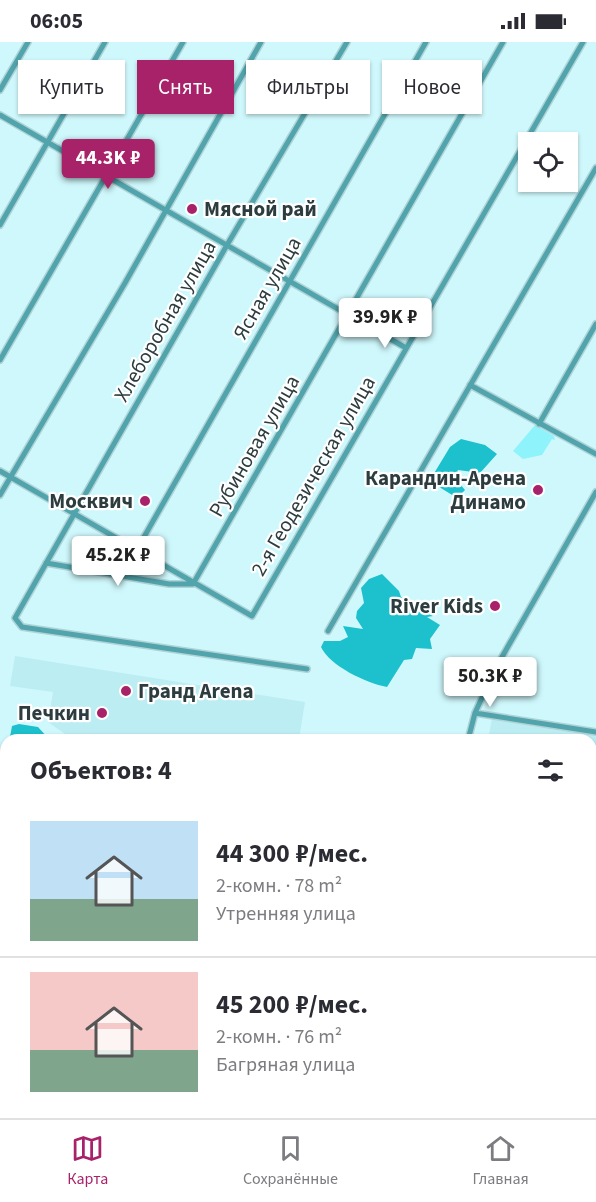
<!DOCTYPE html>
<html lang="ru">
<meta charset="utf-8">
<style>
body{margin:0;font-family:"Source Sans 3",sans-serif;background:#f7f7f7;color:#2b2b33;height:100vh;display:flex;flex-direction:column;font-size:22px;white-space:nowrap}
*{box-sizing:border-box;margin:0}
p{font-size:20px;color:#7c7c81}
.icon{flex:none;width:33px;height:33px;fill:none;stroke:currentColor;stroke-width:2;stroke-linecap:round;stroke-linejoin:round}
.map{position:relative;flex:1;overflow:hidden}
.drawer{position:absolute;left:0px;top:692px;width:597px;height:386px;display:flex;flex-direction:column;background:#fff;border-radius:18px 18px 0 0;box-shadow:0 2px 4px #0004}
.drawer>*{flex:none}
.guide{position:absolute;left:18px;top:18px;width:561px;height:54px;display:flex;gap:12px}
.tools{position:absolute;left:518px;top:90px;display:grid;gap:12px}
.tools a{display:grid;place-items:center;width:60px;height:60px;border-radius:0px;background:#fff;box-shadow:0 2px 4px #0004;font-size:30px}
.price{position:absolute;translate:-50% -51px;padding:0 14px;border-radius:6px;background:#fff;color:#222;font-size:20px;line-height:39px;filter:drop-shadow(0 2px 3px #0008)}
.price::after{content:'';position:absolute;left:50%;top:36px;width:18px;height:14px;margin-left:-9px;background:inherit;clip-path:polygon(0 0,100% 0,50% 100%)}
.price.current{background:#a8226a;color:#fff}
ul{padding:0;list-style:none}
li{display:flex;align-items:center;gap:18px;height:150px;padding:0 30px}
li+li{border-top:2px solid #e1e1e2}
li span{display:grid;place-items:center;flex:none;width:168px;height:120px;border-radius:0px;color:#555}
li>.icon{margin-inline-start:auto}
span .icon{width:72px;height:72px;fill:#fffc;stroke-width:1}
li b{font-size:26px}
h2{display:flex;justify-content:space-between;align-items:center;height:72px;padding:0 30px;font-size:26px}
.tag{padding:0 21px;border-radius:0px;background:#fff;box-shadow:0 2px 4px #0004;font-size:21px;line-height:54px}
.tag.current{background:#a8226a;color:#fff}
.status{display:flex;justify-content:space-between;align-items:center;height:42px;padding:0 30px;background:#fff;direction:ltr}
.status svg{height:16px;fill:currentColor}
.dock{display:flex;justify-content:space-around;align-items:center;height:84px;border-top:2px solid #e1e1e2;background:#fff;font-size:16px;color:#7c7c81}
.dock a{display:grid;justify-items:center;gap:3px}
.dock .current{color:#a8226a}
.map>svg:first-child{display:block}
.built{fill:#bbedf2}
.green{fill:#8ff3fc}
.forest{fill:#1dc0cd}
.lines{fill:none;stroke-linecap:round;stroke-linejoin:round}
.minor-casing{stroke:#afd3d6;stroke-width:8}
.major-casing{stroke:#afd3d6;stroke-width:8}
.minor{stroke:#51a4ac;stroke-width:5}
.major{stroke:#19575d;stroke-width:6}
.poi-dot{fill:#a8226a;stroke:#fff;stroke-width:2}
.labels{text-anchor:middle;stroke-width:4.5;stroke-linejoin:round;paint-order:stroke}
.poi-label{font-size:21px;font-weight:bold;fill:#2d3d3f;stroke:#fff;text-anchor:end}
.street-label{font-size:21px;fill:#2d3d3f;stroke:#fff}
</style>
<div class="status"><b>06:05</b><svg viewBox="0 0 49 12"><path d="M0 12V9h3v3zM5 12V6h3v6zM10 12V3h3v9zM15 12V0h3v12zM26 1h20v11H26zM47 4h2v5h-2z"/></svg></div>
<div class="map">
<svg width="596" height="1076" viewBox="0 0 596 1076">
<rect width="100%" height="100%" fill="#cff8fc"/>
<path class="built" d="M15,614L305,660L299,697H72L48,680L53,650L10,644Z
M492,676L596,693V802L591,801V698H488Z
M501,1071H575L596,1076H500Z"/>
<path class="green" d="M535,383L554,394L555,398L552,397L542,413L523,417L513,409Z"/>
<path class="forest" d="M461,397L485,403L497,412L480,431L458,428L455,436L465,448L457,456L436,443L433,433L450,405Z
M382,532L399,549L401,555L433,574L427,575L440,583L430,597L432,607L416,606L412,617L404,618L387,645C366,641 330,624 321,605L324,599H340L348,595L343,584L363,587L356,576L357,569L364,561L361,546L369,537Z
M19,682L38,685L49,697L10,695L12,684Z
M6,836V961L0,989V872Z"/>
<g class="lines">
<g class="minor-casing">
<path id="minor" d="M0,48L28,0
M0,73L406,306
M0,183L105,0
M0,318L183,0
M470,343L596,412
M539,382L596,282
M0,429L252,574L583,0
M0,453L125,241L261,0
M136,509L426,0
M46,521L169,542H193L503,0
M328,589L596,126
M307,627L22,585L15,576L227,203L347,0
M475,671L596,690
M468,698L475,671L494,629L596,450
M591,840L596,841
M145,1076L146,1071
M405,1076L406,1071"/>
</g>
<g class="major-casing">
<path id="major" d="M0,721L6,722
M591,815H596"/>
</g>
<use href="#minor" class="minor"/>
<use href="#major" class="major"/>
</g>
<g class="poi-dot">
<circle cx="192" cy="167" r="6"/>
<circle cx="538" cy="448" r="6"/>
<circle cx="145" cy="459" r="6"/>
<circle cx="495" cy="564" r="6"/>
<circle cx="126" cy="649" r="6"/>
<circle cx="102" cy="671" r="6"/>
</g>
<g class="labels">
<g class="poi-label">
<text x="204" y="174" text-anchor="start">Мясной рай</text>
<text x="526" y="443">Карандин-Арена<tspan x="526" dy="24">Динамо</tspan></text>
<text x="133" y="466">Москвич</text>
<text x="483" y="571">River Kids</text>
<text x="138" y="656" text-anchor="start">Гранд Arena</text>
<text x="90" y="678">Печкин</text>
</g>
<g class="street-label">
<text transform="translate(267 246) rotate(-60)" y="7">Ясная улица</text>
<text transform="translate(165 279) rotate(-60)" y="7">Хлеборобная улица</text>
<text transform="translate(254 404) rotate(-60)" y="7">Рубиновая улица</text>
<text transform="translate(313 434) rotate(-60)" y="7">2-я Геодезическая улица</text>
</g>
</g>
</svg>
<div class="tools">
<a><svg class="icon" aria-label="locate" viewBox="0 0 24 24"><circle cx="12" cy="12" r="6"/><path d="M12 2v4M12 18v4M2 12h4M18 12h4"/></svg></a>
</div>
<b class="price current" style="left:108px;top:148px">44.3K ₽</b>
<b class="price" style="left:385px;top:307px">39.9K ₽</b>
<b class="price" style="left:118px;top:545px">45.2K ₽</b>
<b class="price" style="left:490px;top:666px">50.3K ₽</b>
<div class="guide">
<a class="tag">Купить</a>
<a class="tag current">Снять</a>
<a class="tag">Фильтры</a>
<a class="tag">Новое</a>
</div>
<section class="drawer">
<h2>Объектов: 4<svg class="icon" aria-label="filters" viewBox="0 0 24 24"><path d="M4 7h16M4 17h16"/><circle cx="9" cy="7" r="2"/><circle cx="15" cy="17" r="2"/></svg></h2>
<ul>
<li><span style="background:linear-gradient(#bfe0f5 65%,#7fa58c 0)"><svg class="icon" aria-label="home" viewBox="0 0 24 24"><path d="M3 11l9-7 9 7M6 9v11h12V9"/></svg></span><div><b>44 300 ₽/мес.</b><p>2-комн. · 78 m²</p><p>Утренняя улица</p></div></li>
<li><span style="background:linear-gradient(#f6c9c9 65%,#7fa58c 0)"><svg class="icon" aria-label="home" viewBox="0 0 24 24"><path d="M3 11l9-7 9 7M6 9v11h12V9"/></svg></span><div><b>45 200 ₽/мес.</b><p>2-комн. · 76 m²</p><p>Багряная улица</p></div></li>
</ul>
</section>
</div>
<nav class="dock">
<a class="current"><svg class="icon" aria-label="map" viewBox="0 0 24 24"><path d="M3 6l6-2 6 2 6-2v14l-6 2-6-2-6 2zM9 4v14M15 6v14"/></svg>Карта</a>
<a><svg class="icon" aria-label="saved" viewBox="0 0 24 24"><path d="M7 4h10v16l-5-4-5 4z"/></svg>Сохранённые</a>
<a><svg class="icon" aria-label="home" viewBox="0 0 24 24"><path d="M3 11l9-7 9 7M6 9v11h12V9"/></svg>Главная</a>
</nav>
